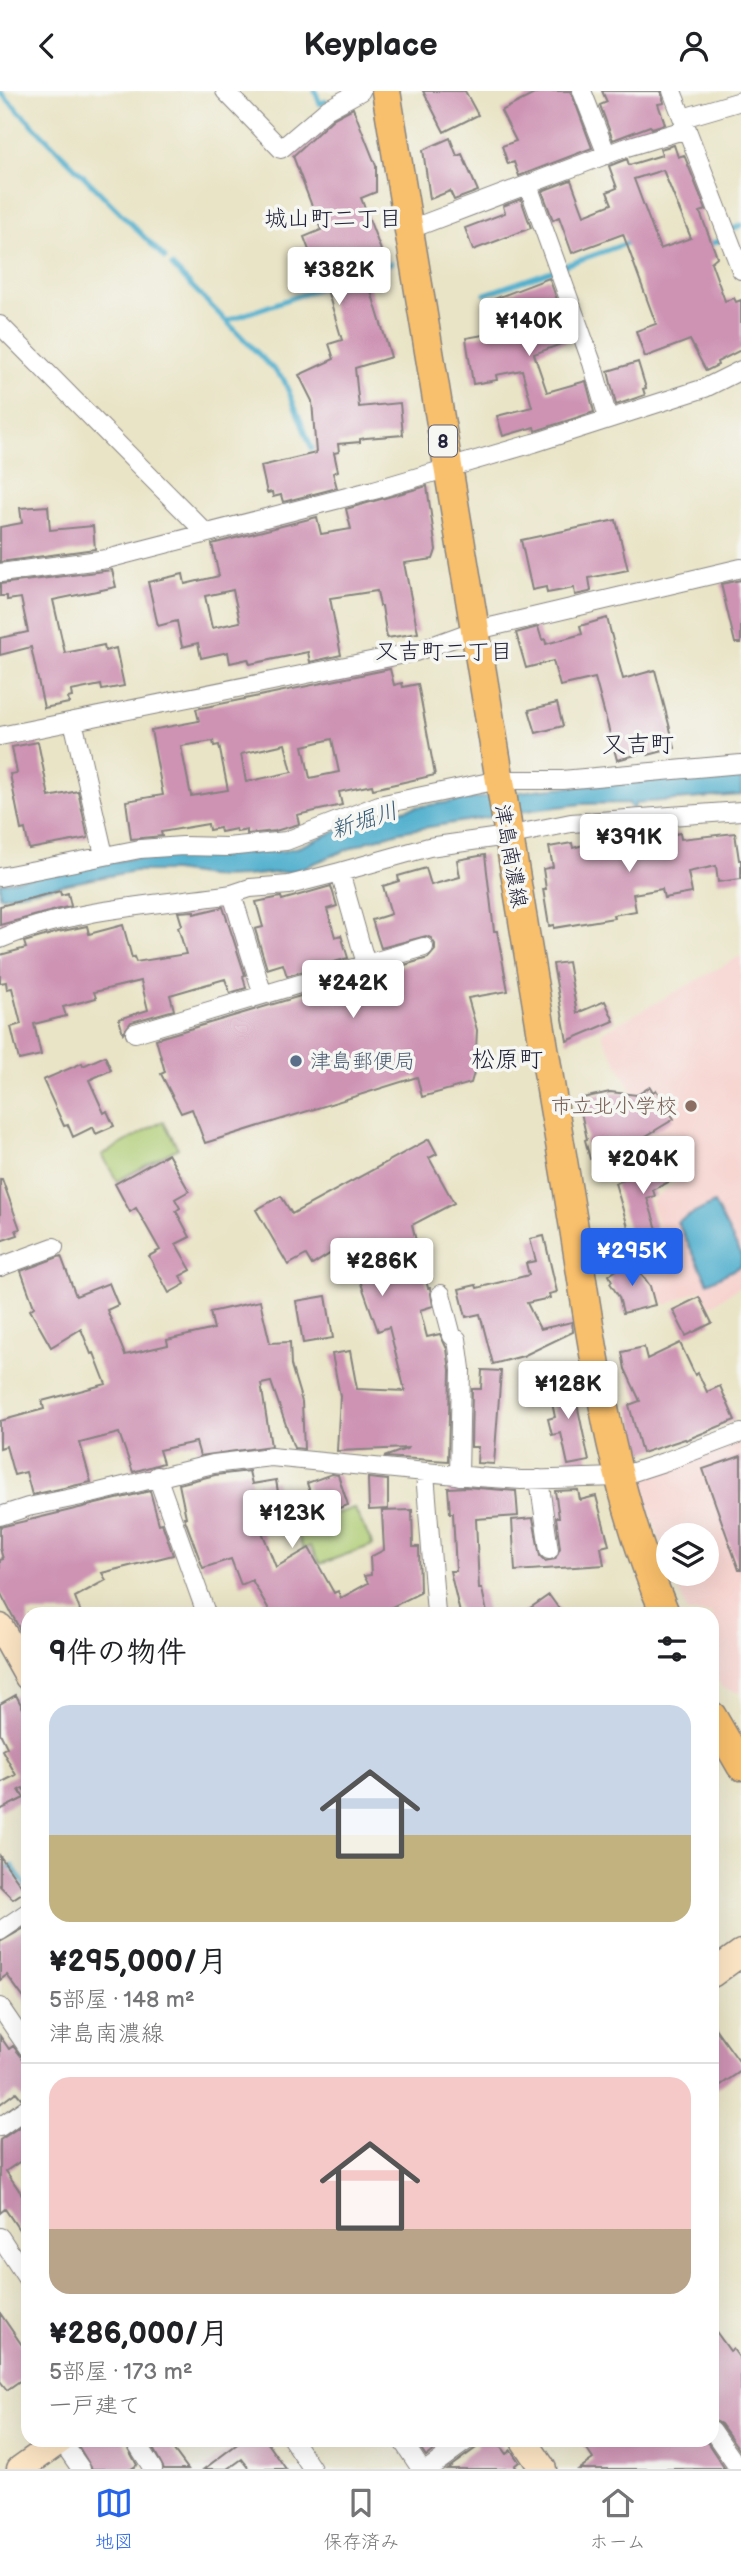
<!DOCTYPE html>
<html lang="ja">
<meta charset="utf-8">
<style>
body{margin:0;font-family:"Balsamiq Sans","Klee One",sans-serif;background:#f6f6f6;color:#202124;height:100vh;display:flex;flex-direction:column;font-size:26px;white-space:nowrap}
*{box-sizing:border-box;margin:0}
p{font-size:23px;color:#757577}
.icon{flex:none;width:38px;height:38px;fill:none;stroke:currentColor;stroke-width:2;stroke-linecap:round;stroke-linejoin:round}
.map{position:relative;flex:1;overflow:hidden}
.sheet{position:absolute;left:21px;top:1516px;width:698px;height:840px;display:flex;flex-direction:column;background:#fff;border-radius:21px;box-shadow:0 7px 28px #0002}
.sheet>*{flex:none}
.tools{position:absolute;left:656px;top:1432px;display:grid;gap:14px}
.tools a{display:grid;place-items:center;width:63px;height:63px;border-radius:50%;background:#fff;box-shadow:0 7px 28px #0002;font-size:35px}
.price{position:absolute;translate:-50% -60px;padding:0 16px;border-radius:7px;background:#fff;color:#222;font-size:23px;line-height:46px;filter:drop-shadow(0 2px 4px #0008)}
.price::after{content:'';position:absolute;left:50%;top:42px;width:21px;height:16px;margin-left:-10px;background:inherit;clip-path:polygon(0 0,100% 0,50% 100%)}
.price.selected{background:#2563eb;color:#fff}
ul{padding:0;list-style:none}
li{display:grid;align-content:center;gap:14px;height:371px;padding:0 28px}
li+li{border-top:2px solid #e0e0e0}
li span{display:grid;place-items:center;height:217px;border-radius:21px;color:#555}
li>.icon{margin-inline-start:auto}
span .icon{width:126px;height:126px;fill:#fffc;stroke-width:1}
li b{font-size:30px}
h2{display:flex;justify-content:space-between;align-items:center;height:84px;padding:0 28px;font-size:30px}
header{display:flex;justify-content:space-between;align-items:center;height:91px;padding:0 28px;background:#fff;font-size:32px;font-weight:700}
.menu{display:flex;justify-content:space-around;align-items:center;height:98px;border-top:2px solid #e0e0e0;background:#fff;font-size:19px;color:#757577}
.menu a{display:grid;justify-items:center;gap:4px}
.menu .selected{color:#2563eb}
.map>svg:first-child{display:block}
.built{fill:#f7d0cc}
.green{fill:#aecc73;stroke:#687757;stroke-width:2}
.water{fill:#4fafcd;stroke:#386884;stroke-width:2}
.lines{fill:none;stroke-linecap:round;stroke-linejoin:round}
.stream{stroke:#4fafcd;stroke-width:5}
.building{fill:#ce93b3;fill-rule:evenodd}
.street-casing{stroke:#868380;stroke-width:20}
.secondary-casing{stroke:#868380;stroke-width:29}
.primary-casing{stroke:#868380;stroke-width:31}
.street{stroke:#fff;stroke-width:18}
.secondary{stroke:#fce5c4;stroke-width:26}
.primary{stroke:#f8bf6c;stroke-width:28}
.service-dot{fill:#5c6f8a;stroke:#f6f6f2;stroke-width:2.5}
.education-dot{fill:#8d6e63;stroke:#f6f6f2;stroke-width:2.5}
.labels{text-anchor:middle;stroke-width:7;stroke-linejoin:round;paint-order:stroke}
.shield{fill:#f6f6f2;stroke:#626272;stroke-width:2}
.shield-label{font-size:19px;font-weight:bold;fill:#22223b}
.street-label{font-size:21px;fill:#22223b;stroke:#f6f6f2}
.service-label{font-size:21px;fill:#4e5e75;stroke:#f6f6f2;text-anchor:start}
.education-label{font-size:21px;fill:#785e54;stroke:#f6f6f2;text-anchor:end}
.neighbourhood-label{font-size:23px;fill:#22223b;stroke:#f6f6f2}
.water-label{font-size:23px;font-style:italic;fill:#345a75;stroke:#f6f6f2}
.quarter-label{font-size:24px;fill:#22223b;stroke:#f6f6f2}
</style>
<header><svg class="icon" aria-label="back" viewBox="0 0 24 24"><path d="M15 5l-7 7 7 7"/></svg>Keyplace<svg class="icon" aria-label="person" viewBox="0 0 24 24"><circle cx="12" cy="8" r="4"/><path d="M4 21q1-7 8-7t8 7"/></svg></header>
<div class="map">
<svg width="741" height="2378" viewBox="0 0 741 2378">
<rect width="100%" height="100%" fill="#f6f6f2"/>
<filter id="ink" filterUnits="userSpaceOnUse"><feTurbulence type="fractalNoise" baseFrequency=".0143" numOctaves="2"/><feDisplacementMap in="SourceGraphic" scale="14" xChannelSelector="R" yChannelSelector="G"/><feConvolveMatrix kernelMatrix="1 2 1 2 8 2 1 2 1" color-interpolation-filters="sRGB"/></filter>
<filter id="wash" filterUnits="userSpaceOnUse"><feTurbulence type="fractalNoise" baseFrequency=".00686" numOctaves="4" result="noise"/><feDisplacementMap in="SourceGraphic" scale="28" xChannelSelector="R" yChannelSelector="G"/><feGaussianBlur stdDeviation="1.57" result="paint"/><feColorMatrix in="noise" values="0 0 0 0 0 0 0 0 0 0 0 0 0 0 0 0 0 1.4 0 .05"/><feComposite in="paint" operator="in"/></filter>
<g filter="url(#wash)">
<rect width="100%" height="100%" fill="#e9e4c6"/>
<path class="built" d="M741,865V1195L709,1216L702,1198L666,1214L633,1167L662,1148L651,1110L680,1088L601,942Z
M741,1351V1602L722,1597L712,1577V1522H688L672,1482H707V1444H668V1472L641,1395L643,1387Z"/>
<path class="green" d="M163,1030L178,1057L117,1090L102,1064Z
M354,1417L373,1454L320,1473L310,1455L303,1458L295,1436Z"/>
<path class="water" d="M741,682V704L635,712V717H631L629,712L581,713L532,719L399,741L366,751L295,780L244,785L215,786L173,780H134L0,806V792L139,766L283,760L299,756L359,730L416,716L542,698Z
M714,1112L741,1164V1175L708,1192L677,1131Z"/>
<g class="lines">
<path class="stream" d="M315,0L320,13L326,10
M1,2L165,167
M733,138L741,134
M706,154L719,150
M172,175L284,289L312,358
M563,175L633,150
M361,183L391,172
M485,203L554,179
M226,230L332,193
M0,1782L12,1775L28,1798"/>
</g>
<g id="blocks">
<path class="building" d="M423,0H465L478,24L444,41Z
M540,0H571L592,57L519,85L514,71L508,73L502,55L516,50L501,20Z
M602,0H661L664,12L658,13L665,33L652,37L650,35L613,49L600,14L607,11Z
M353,17L376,75V101L361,107L382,162L374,165L377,172L364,177L391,266L355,277L359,316L400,312L403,344L366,347L360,348V351L338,353L339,361L334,362L338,380L333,382L337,397L283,411L281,404L273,406L272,401L267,402L261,375L316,362L312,310L299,284L334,268L329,253L342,249L325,192L316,196L311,183L317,180L304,146L321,139L293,65L334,27Z
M450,47L457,65L462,63L478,100L454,109L450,100L430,108L423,59Z
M674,54L678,66L684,64L706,119L700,121L717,166L711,171L725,210L734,207L736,211L741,209V259L717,271L718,274L706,280L690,249L645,266L636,240L656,233L623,143L572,162L559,126L553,129L542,100L571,89L584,124L612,113L607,101L617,97L609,75L627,68L629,74L662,64L660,58ZM663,79L691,147L660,158L634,88Z
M521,108L531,137L473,159L465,137L505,122L503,115Z
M549,187L572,249L534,263L547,301L586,290L594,321L535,340L534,336L503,345L497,325L532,316L522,279L496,284L497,289L473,293L466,247L506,240L494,208Z
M638,271L646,297L643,298L645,304L616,314L608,280Z
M427,395L436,459L433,468L404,472L418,542L387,547L382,515H380L377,500L330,507L341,564L310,571L308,561L250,573L248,568L230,572L228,561L201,567L198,552L182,556L177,530L158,535L148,491L183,483L185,493L219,485L212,453L317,426L321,443L351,438L346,418ZM233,499L240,531L212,537L205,505Z
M48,415L50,439L93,435L95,458L0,471V436L22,432L20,417Z
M616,429L628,479L589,487L591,500L589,501L575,504L574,497L547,502L546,496L532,499L521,449Z
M112,479L116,496L53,509L65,562L104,554L105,560L116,557L124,595L102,599L101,594L71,600L72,606L68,607L69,612L44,617L31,556L0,564V547L28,541L21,507L7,509V505H0V493Z
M741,489V552H735L721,493Z
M607,527L623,588L655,579L675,657L648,664L647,661L617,669L595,587L560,595L553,570L526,577L516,542L538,536L542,549L545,548L546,553L582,543L580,535Z
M390,578L394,594L402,592L403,596L418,593L435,684L373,698L372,694L339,701L342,714L297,724L299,733L275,740L247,743V739L237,741L236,738L221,741L220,737L209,739L208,733L161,741L162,745L131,748L126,710L163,704L151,639L199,630L196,618ZM332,648L339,681L310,687L303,655ZM213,650L214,655L219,654L228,699L191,705L181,655ZM285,653L292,681L246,691L241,663Z
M557,612L563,635L536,642L529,619Z
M38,651L49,706L78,700L88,747L29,758L25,738L21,739L10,683L17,682L12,656Z
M680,742L681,748L735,742L739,769H741V788L718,791L716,775L688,781L692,802L664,807L662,798L633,803L636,820L613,824L614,827L554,837V834L549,835L543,798H546L543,778L553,776L549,756L572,752L573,757L597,750V752L637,748V751Z
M485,764L494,840H497L508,900L468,907L477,939L475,978L471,992L422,1006L417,986L205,1052L192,1018L181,1022L161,983L165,981L156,948L428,867L435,859V853L431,847L426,845L381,857L372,829L391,823L383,795L399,790L398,785L426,777L431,794L460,786L457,769Z
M331,795L337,815L327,818L335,846L341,844L348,867L287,885L283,873L267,878L255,838L263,836L256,811L281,806L282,809Z
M60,800L61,804L68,802L71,815L0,834V815Z
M223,816L245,884L243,885L246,897L230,902L225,888L170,904L174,919L131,931L123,942L119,928L148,919L141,890L94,901L96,907L63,916L66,925L34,933L41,964L19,969L11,936L21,933L12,897L7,898L6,891L0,892V864L26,857L24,851L58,841L87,835L89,843L123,834L132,867L134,866L136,871L186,863L178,836L182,834L178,821L194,820V823Z
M568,871L577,922L605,910L614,930L567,950L553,873Z
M105,965L111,979L89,989L104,1022L107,1020L114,1035L96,1043L93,1036L73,1046L68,1034L64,1035L43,989L82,972L83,975Z
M650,996L653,1001L656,999L674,1028L626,1057L590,1068L585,1049L587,1048L578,1008L610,1001L637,1004Z
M429,1048L437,1063L429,1067L454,1112L412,1134L428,1197H430L433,1215L420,1219L427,1246L440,1243L447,1258L450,1279L448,1370L384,1366L409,1357L337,1360L340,1305L332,1263L350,1260L357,1298L405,1300L389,1236L378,1240L352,1167L343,1172L336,1159L312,1174L306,1164L288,1174L256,1119L281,1105L292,1123Z
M168,1063L189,1100L175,1108L180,1117L176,1120L190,1146L176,1153L191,1179L180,1185L185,1193L169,1202L149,1165L160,1159L136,1117L130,1121L115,1093Z
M667,1065L678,1086L653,1099L655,1105L647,1107L657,1138L631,1146L615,1092L653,1080L650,1074Z
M0,1088H2L20,1138L16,1139L18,1144L0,1150Z
M544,1145L557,1201L549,1203L550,1207L527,1212L540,1238L572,1231L573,1241L523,1265L493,1273L480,1223L466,1226L459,1198L476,1194L477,1197L529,1184L526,1172L536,1170L530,1148Z
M61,1165L76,1205L109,1192L118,1214L107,1219L125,1264L168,1254L167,1249L214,1238L210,1221L260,1210L270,1252L290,1251L291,1274L302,1311L304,1358L294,1357L271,1291L261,1293L271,1355L200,1365L196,1351L159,1359L163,1372L133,1381L119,1342L80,1352L91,1391L32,1404L26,1381L14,1384L6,1355L0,1357V1330L44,1318L42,1310L106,1293L94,1262L91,1263L81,1238L51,1256L30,1219L34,1216L21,1180Z
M632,1169L650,1195L655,1214L623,1222L619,1206L610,1192L612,1190L609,1184Z
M326,1205L333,1247L303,1252L296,1210Z
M699,1206L712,1232L686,1245L673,1219Z
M680,1252L695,1284L698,1282L707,1301L720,1295L735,1329L686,1349L685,1348L642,1362L629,1314L640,1310L625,1278L622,1261L644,1256L647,1268Z
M482,1279L501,1280L494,1373L477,1372L478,1356H471L472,1298H481Z
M571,1284L589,1370L568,1374L561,1342L552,1344L548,1328L555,1326L551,1307L554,1306L552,1295L555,1294L554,1287Z
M741,1365V1479H739L703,1378Z
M249,1380L252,1393L276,1389L282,1425L257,1428L276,1476L309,1457L334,1502L338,1500L341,1507L368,1492L364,1485L371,1484L370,1466L384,1459L382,1420L412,1419L413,1456H419L420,1502L380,1522H271L252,1489L241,1494L231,1468L203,1477L184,1426H186L179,1393L215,1384Z
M332,1383L338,1384L348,1414L318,1425L307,1392Z
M368,1387L388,1389V1418L369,1419Z
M466,1396L516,1400L518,1425L476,1428L479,1498H482L487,1522H460L450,1480H456L453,1422H450L448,1397Z
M578,1399L580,1409L596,1405L609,1454L601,1456L604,1474L515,1480L512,1429L533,1427L540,1465L545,1470L555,1468L560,1457L556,1426H559L555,1400Z
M150,1400L159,1433L162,1432L173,1464L102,1482L106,1489L75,1506L81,1522H28V1554L0,1501V1469L3,1468L0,1457V1436Z
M549,1504L562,1522H523Z
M16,1604L28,1627V1706L23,1697L19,1699L24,1707L0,1719V1692L16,1684L2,1659L7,1656L0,1642V1613Z
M0,1765L25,1800L13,1808L0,1795Z
M28,1835V1913L7,1884L0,1889V1851Z
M712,1933L741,1973V1980L712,2000Z
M0,1945L9,1958L13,1955L28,1974V2005L21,2007L16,2001L0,2013Z
M28,2030V2065L6,2080L25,2108L23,2110L28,2116V2152L5,2118L0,2122V2049Z
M0,2222L28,2263V2284L7,2299L0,2290Z
M712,2235L730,2260L733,2258L741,2269V2361L721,2333L712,2328Z
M83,2348H123L137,2374L131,2378H92L77,2353Z
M148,2348H171L168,2351L188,2378H164Z
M244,2348H265L286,2378H250L242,2368L228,2378H204Z
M422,2348H449L426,2365L417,2352Z
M480,2348H495L506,2363L511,2359L519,2371L514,2375L516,2378H447L476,2357Z
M580,2348H705L725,2378H579L593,2368Z"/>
</g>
</g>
<g filter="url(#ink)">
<use href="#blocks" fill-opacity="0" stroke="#868380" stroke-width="2"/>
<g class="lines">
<g class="street-casing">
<path id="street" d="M225,0L281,58L328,18L361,0
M582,0L607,64
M672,0L741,179
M683,27L741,10
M528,94L592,272L608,327
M408,139L624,57L687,38
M0,234L205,441
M0,482L107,468L374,399L534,352L705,297L741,279
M73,630L104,764
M0,645L415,561L473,540L741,477
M340,781L366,873
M0,786L140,758L183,755L227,756L286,750L379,714L499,689H562L741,673
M232,803L263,904
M0,848C70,818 157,814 232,803L250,797L289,794L340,781L429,756L507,745L571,732L741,720
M135,942L424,856
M0,1176L54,1156
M441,1203L452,1245L457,1248L461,1278L459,1385
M425,1382L436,1522
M157,1385L206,1522
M539,1388L549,1459
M0,1425L28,1416L91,1403L213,1373L271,1366L477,1386L521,1389L618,1386L664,1371L741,1342
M0,1840L28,1821
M0,1916L28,1957
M0,2036L28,2016
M0,2146L28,2189
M712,2339L739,2378
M134,2348L153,2378
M292,2348L312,2378
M401,2348L421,2378
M61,2349L81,2378
M428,2378L469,2348"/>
</g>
<g class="secondary-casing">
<path id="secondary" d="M0,1536L28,1586
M712,1883L741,1862
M523,2348L543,2378
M20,2378L62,2348"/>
</g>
<g class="primary-casing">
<path id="primary" d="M386,0C440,333 494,666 551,999C561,1058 571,1116 580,1176C598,1294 617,1412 665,1522
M712,1625L741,1675"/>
</g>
<use href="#street" class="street"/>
<use href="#secondary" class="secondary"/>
<use href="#primary" class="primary"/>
</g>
</g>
<circle class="service-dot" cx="296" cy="970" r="7"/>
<circle class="education-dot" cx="691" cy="1015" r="7"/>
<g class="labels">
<rect class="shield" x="429" y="334.5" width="28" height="31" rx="5"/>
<g class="shield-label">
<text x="443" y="357">8</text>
</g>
<g class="street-label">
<text transform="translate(511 765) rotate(80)" y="7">津島南濃線</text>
</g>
<g class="service-label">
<text x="310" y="977">津島郵便局</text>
</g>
<g class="education-label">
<text x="677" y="1022">市立北小学校</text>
</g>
<g class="neighbourhood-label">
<text x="333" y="135">城山町二丁目</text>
<text x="444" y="568">又吉町二丁目</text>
</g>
<g class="water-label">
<text transform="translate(364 729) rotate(-18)" y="8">新堀川</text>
</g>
<g class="quarter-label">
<text x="638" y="661">又吉町</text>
<text x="507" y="976">松原町</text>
</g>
</g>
</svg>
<div class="tools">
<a><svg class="icon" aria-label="layers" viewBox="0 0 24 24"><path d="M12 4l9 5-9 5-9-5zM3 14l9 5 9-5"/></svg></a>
</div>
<b class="price" style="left:339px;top:216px">¥382K</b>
<b class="price" style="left:529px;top:267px">¥140K</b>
<b class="price" style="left:629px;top:783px">¥391K</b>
<b class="price" style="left:353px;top:929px">¥242K</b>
<b class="price" style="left:643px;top:1105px">¥204K</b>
<b class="price selected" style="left:632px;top:1197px">¥295K</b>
<b class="price" style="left:382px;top:1207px">¥286K</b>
<b class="price" style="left:568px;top:1330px">¥128K</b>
<b class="price" style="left:292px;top:1459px">¥123K</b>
<section class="sheet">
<h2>9件の物件<svg class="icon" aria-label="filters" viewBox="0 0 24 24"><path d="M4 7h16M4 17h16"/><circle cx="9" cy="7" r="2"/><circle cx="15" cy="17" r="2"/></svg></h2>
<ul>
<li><span style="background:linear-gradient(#c9d6e8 60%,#c2b280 0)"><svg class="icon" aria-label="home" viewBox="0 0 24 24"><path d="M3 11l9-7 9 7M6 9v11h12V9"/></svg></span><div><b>¥295,000/月</b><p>5部屋 · 148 m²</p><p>津島南濃線</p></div></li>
<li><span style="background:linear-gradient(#f6c9c9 70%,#b9a48a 0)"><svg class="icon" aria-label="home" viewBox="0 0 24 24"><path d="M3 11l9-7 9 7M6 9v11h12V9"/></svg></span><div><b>¥286,000/月</b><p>5部屋 · 173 m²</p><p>一戸建て</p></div></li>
</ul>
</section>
</div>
<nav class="menu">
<a class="selected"><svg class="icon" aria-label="map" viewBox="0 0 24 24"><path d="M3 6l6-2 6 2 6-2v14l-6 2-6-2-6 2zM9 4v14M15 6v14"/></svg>地図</a>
<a><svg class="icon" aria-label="saved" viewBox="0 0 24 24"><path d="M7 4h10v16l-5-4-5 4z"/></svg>保存済み</a>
<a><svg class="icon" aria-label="home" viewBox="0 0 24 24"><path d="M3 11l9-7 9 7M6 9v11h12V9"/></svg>ホーム</a>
</nav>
